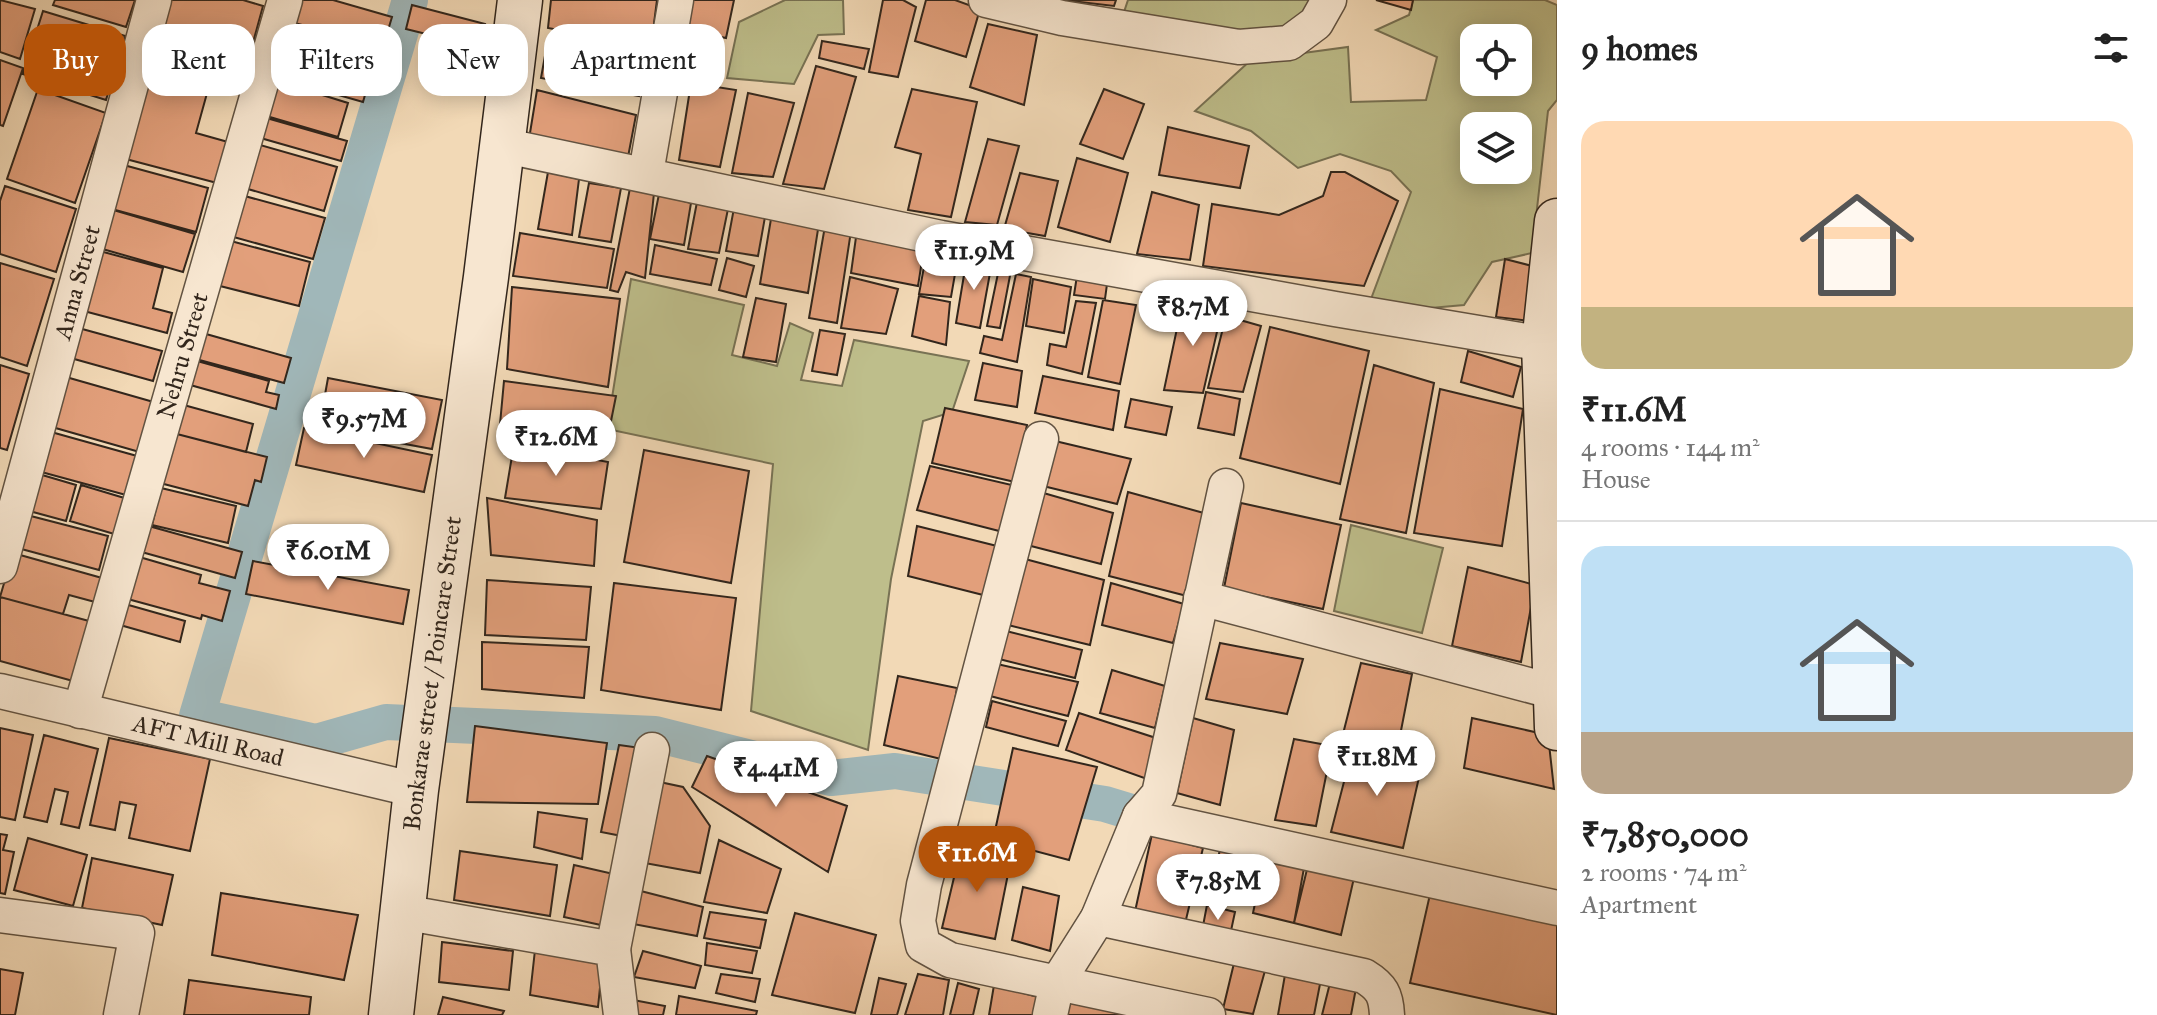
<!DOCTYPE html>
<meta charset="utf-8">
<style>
body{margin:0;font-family:"IM FELL Great Primer",serif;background:#f6f6f6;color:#222;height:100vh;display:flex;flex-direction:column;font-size:30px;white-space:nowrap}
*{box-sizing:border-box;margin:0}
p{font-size:26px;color:#767676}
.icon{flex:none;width:44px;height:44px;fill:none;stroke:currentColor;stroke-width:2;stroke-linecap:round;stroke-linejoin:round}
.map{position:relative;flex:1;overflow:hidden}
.drawer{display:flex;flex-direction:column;background:#fff;width:600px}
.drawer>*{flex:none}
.guide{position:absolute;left:24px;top:24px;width:760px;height:72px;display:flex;gap:16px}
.tools{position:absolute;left:1460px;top:24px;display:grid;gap:16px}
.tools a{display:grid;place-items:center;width:72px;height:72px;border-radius:16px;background:#fff;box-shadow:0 4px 20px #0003;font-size:40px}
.price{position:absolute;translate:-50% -68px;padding:0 18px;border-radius:28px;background:#fff;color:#222;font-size:26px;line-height:52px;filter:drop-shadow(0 2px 4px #0008)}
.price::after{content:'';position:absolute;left:50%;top:48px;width:24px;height:18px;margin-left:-12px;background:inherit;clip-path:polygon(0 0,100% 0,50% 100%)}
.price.active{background:#b45309;color:#fff}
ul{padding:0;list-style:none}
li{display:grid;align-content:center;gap:16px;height:424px;padding:0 24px}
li+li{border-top:2px solid #e0e0e0}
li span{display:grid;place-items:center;height:248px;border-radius:24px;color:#555}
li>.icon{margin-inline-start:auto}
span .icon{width:144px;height:144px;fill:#fffc;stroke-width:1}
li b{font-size:34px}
h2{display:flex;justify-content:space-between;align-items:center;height:96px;padding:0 24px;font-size:34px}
.chip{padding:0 28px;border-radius:24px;background:#fff;box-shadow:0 4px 20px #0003;font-size:28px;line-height:72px}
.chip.active{background:#b45309;color:#fff}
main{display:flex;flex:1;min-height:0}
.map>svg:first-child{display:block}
.green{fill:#bebe8b;stroke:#787254;stroke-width:2;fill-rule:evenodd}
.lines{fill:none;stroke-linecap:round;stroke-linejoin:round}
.canal{stroke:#a0b7b9;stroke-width:36}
.building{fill:#e29f7b;stroke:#32261c;stroke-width:2}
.street-casing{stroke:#625342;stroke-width:37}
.secondary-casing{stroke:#32261c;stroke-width:47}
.street{stroke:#f7e6d0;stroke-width:34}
.secondary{stroke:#f7e6d0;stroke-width:44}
.labels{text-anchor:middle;stroke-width:6;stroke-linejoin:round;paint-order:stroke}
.street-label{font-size:24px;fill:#32261c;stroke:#f7e6d0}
</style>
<main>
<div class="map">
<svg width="1557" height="1015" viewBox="0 0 1557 1015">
<rect width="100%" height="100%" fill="#f2d9b6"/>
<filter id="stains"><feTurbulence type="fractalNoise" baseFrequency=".0025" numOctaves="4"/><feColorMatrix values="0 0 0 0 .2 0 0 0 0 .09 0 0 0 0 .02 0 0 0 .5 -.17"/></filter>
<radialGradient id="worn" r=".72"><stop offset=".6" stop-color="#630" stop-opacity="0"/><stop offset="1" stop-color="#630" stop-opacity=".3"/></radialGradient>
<path class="green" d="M785,0H843L844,34L818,35L794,84L727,78L739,22Z
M1128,0H1313L1298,24L1230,35L1124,12Z
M1413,0H1545L1557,5V100L1548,111L1532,253L1492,262L1464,305L1419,309L1371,299L1411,192L1391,171L1340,154L1298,168L1251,131L1195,111L1251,60L1348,47L1351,102L1426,100L1437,57L1376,30L1409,15ZM1474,38H1518V82H1474ZM1474,126H1518V170H1474Z
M631,279L744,305L732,355L777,366L790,323L813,333L801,380L842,386L854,340L969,361L952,412L923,421L891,579L868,750L751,711L773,464L607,429Z
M1351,525L1443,548L1422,633L1334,611Z"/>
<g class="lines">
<path class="canal" d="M410,0L197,716L316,742L386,722L655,734L831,778L895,771L1105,804L1171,824"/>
</g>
<path class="building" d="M0,0L35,9L20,59L0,52Z
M55,0H135L126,27L53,5Z
M168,0H243L263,6L251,50L218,41L211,66L154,50Z
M297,0H333L392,17L383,47L291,22Z
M551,0H657L651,47L548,28Z
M688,0H734L726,38L681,29Z
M883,0H903L916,7L898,77L869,72Z
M926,0H955L980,9L966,57L915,41Z
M1063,0H1116L1114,6Z
M1376,0H1413L1411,10Z
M412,5L485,24L479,47L406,29Z
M43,11L125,36L106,100L23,74Z
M288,23L378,49L363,102L272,76Z
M988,24L1037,35L1024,105L970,87Z
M548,39L646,59L639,96L541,78Z
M822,41L869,49L864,69L819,58Z
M686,44L721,51L713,75L682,69Z
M0,60L23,68L3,126L0,125Z
M816,66L856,77L824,189L783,184Z
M146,69L209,86L196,133L228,142L217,183L122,158Z
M274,80L348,103L338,137L263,115Z
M691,83L736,90L720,167L679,160Z
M38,89L106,113L75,203L7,179Z
M912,89L977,102L951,217L908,210L921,154L895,147Z
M1104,89L1144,104L1123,159L1080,144Z
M537,90L636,115L628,157L529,139Z
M748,93L794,103L773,177L732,173Z
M263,117L347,141L341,161L257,137Z
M1168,127L1249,146L1240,188L1159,175Z
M988,139L1019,146L997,225L965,222Z
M253,143L337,167L324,211L241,187Z
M1077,158L1128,173L1110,242L1058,227Z
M120,164L208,188L196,232L108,208Z
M548,172L579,179L572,235L538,229Z
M1331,172H1345L1398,201L1364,286L1203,266L1212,204L1279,215L1323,196Z
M1020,173L1058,181L1045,236L1004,229Z
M589,183L621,188L611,242L579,237Z
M5,186L76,209L56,272L0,254V201Z
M630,188L654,193L645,278L626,272L618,292L610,290Z
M1152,192L1199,205L1190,260L1137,254Z
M659,194L691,203L684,245L650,239Z
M241,195L325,218L313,259L230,236Z
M697,202L728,209L719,253L688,249Z
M734,208L765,217L758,256L726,251Z
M110,209L195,234L183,272L99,248Z
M772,213L819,223L808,293L760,284Z
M825,226L851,231L837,323L809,318Z
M857,230L924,248L918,286L851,273Z
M520,233L614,249L607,288L513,276Z
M227,240L310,262L299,306L216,285Z
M655,245L717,259L711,285L650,274Z
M928,245L959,251L951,297L919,294Z
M96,250L163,268L153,308L172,313L167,333L80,310Z
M967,257L992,262L980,328L956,323Z
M727,258L754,266L746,297L719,290Z
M1001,259L1013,260L1000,328L987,326Z
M1505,259L1540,268L1530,321L1496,317Z
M0,263L54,279L27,366L0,357Z
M1078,269L1108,277L1105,299L1074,295Z
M1016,274L1031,277L1017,362L980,353L984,336L1002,340Z
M850,277L898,289L886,334L841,328Z
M1033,279L1071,287L1064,333L1026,326Z
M512,287L620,299L608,387L507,369Z
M919,296L950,302L946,345L912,336Z
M756,298L786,304L776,362L743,357Z
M1103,300L1136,305L1120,384L1088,377Z
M1183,300L1222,310L1203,393L1164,390Z
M1076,301L1096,303L1082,374L1047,365L1050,344L1066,347Z
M1226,316L1261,326L1243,392L1208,388Z
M75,327L162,351L153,381L67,357Z
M1270,327L1369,351L1340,484L1240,458Z
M820,330L845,334L837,375L812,371Z
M199,332L291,358L284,383L192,358Z
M1468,351L1521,367L1513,397L1461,382Z
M190,359L269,381L266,392L279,395L276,409L183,383Z
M983,363L1022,371L1017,407L975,400Z
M0,365L29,374L7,450L0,448Z
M1374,365L1434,383L1406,533L1340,519Z
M59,375L157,403L143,453L45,425Z
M1043,376L1119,391L1113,430L1035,413Z
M328,378L442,400L432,449L319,428Z
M504,381L616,396L605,451L499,435Z
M1440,389L1523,409L1502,546L1414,533Z
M1206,392L1240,399L1234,435L1198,428Z
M1131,399L1172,407L1166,435L1125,427Z
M180,404L253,424L246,452L173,433Z
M945,408L1027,425L1015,482L932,463Z
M304,428L432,455L424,492L296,465Z
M44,430L137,456L126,495L34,470Z
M173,433L267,457L261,482L255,480L248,506L160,483Z
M1055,441L1131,459L1117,504L1043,486Z
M514,444L608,462L601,509L505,498Z
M644,450L749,471L731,583L624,562Z
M930,466L1020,487L1007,533L917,510Z
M32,472L76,485L66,521L22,509Z
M81,485L131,500L121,536L70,521Z
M161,488L236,506L228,543L152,525Z
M1040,492L1113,513L1101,564L1027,545Z
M1128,492L1211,515L1187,596L1109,576Z
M487,498L597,520L594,566L491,555Z
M1241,503L1341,525L1323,609L1224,588Z
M23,514L108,536L99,570L14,547Z
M145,525L242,552L235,578L138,551Z
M917,526L1005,548L991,597L908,576Z
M13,553L102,578L95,602L69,595L63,614L0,597Z
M136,556L201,575L199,583L230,591L222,621L202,615L201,619L124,598Z
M1025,559L1104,580L1090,645L1008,625Z
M253,561L409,590L403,624L246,594Z
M1468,567L1535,585L1521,662L1452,646Z
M487,580L591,587L586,640L485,635Z
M614,583L736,598L721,710L601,690Z
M1111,583L1184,604L1173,643L1102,625Z
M0,597L89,621L73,681L0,661Z
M125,604L185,621L180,642L120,625Z
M1006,631L1082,650L1075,678L999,659Z
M482,642L589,647L584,698L482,689Z
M1220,643L1303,659L1287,714L1206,699Z
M1361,663L1412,674L1398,746L1343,734Z
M997,664L1078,682L1068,716L990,696Z
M1112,670L1165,686L1155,728L1100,713Z
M898,676L957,688L945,760L884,745Z
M992,701L1066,721L1058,746L986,727Z
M1079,713L1159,739L1147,779L1066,750Z
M1193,718L1234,730L1220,805L1177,793Z
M1472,718L1548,735L1554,789L1464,768Z
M475,726L607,743L598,804L467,802Z
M0,728L33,735L15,820L0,817Z
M44,735L98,749L79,828L61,824L68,792L55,789L47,822L24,817Z
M109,738L210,759L190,851L129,838L136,805L120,802L115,830L90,825Z
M1294,739L1332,746L1316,826L1275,820Z
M619,745L641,748L627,837L601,832Z
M1353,747L1422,764L1403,848L1331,832Z
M1013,748L1097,767L1069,860L993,840Z
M707,756L847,806L828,872L692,787Z
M655,781L683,787L710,826L700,873L639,862Z
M538,812L587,819L582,859L534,847Z
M0,834L7,835L3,850L14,852L5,894L0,893Z
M1152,834L1203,848L1184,928L1134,916Z
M28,838L87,855L73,906L14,890Z
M719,840L781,869L767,913L704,902Z
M1267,846L1306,857L1294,923L1253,913Z
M961,848L1011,859L995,939L942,928Z
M1220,849L1249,856L1241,902L1211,894Z
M460,851L557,865L550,916L454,900Z
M1310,857L1356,869L1341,935L1294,923Z
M92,858L173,875L162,925L82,908Z
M574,865L618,875L610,927L564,917Z
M1023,887L1059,896L1050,951L1012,940Z
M633,889L703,907L697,936L628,923Z
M1431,890L1557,919V1015L1410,983Z
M221,893L358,915L344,980L212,955Z
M1207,905L1235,912L1229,940L1202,931Z
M710,912L766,920L760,948L704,938Z
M795,913L876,935L855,1013L772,995Z
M442,942L513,951L509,990L439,982Z
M707,943L757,951L752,973L705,965Z
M535,950L603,958L598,1007L530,995Z
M643,951L701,966L695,988L634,977Z
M1235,959L1266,967L1253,1014L1223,1009Z
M0,969L23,973L15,1015H0Z
M1286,969L1321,979L1314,1015H1278Z
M721,974L760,979L755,1002L716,993Z
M918,974L949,980L943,1015H905Z
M879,978L906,984L897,1015H871Z
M189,980L311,997L309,1015H184Z
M958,983L979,989L973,1015H950Z
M1330,983L1356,988L1351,1015H1322Z
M994,985L1045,999L1041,1015H989Z
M679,996L757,1011L756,1015H676Z
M443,997L504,1011L502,1015H438Z
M628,999L665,1006L663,1015H629Z
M1065,1001L1120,1011V1015H1062Z"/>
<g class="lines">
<g class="street-casing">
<g id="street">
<path d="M986,0L1062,18L1239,47L1289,43L1316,23L1329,0"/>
<path d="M501,145L941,238L1335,309L1544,344"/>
<path d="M646,173L676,0"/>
<path d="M1041,439L924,885L918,921L923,945L950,960L1208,1015"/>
<path id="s1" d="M0,566L154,0"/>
<path d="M1201,598L1555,692"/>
<path id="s2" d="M0,691L416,790"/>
<path id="s3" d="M80,711L285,0"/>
<path d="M1140,816L1557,908"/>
<path d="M402,912L613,949L621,1015"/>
<path d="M0,915L137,933L121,1015"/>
<path d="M1098,918L1364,976C1382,987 1386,995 1387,1015"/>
<path d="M613,949L652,750"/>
<path d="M1050,1015L1057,983L1098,918L1140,816L1159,794L1226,486"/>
</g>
</g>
<g class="secondary-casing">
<g id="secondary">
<path d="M1557,221L1544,344L1557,728"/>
<path id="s4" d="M391,1015L416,790L486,277L520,0"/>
</g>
</g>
<use href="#street" class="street"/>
<use href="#secondary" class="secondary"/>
</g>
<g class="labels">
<g class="street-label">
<text dy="8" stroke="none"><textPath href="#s1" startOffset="294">Anna Street</textPath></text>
<text dy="8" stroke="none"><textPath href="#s3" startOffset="370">Nehru Street</textPath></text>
<text dy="8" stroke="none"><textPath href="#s4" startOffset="344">Bonkarae street / Poincare Street</textPath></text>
<text dy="8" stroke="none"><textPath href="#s2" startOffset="214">AFT Mill Road</textPath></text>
</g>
</g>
<rect width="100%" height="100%" filter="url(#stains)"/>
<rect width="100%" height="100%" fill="url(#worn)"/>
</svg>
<div class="tools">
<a><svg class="icon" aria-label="locate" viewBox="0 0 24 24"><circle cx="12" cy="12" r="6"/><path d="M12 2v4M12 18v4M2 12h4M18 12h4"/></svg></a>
<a><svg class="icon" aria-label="layers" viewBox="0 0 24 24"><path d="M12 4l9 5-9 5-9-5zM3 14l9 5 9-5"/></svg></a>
</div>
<b class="price" style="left:974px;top:292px">₹11.9M</b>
<b class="price" style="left:1193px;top:348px">₹8.7M</b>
<b class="price" style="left:364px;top:460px">₹9.57M</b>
<b class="price" style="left:556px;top:478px">₹12.6M</b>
<b class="price" style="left:328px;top:592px">₹6.01M</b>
<b class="price" style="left:1377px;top:798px">₹11.8M</b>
<b class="price" style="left:776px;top:809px">₹4.41M</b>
<b class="price active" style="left:977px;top:894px">₹11.6M</b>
<b class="price" style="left:1218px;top:922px">₹7.85M</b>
<div class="guide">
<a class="chip active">Buy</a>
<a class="chip">Rent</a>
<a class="chip">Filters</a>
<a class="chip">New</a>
<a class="chip">Apartment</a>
</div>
</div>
<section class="drawer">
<h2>9 homes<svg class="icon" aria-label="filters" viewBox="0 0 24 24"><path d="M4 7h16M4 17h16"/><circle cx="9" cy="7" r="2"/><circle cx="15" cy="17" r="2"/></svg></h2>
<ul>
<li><span style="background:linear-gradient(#ffd9b3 75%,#c2b280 0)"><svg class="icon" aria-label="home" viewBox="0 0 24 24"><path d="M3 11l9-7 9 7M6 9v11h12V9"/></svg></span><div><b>₹11.6M</b><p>4 rooms · 144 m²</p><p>House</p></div></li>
<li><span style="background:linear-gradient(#bfe0f5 75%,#b9a48a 0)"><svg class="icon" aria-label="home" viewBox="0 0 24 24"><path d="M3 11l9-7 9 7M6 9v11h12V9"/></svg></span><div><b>₹7,850,000</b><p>2 rooms · 74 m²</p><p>Apartment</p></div></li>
</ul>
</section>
</main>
